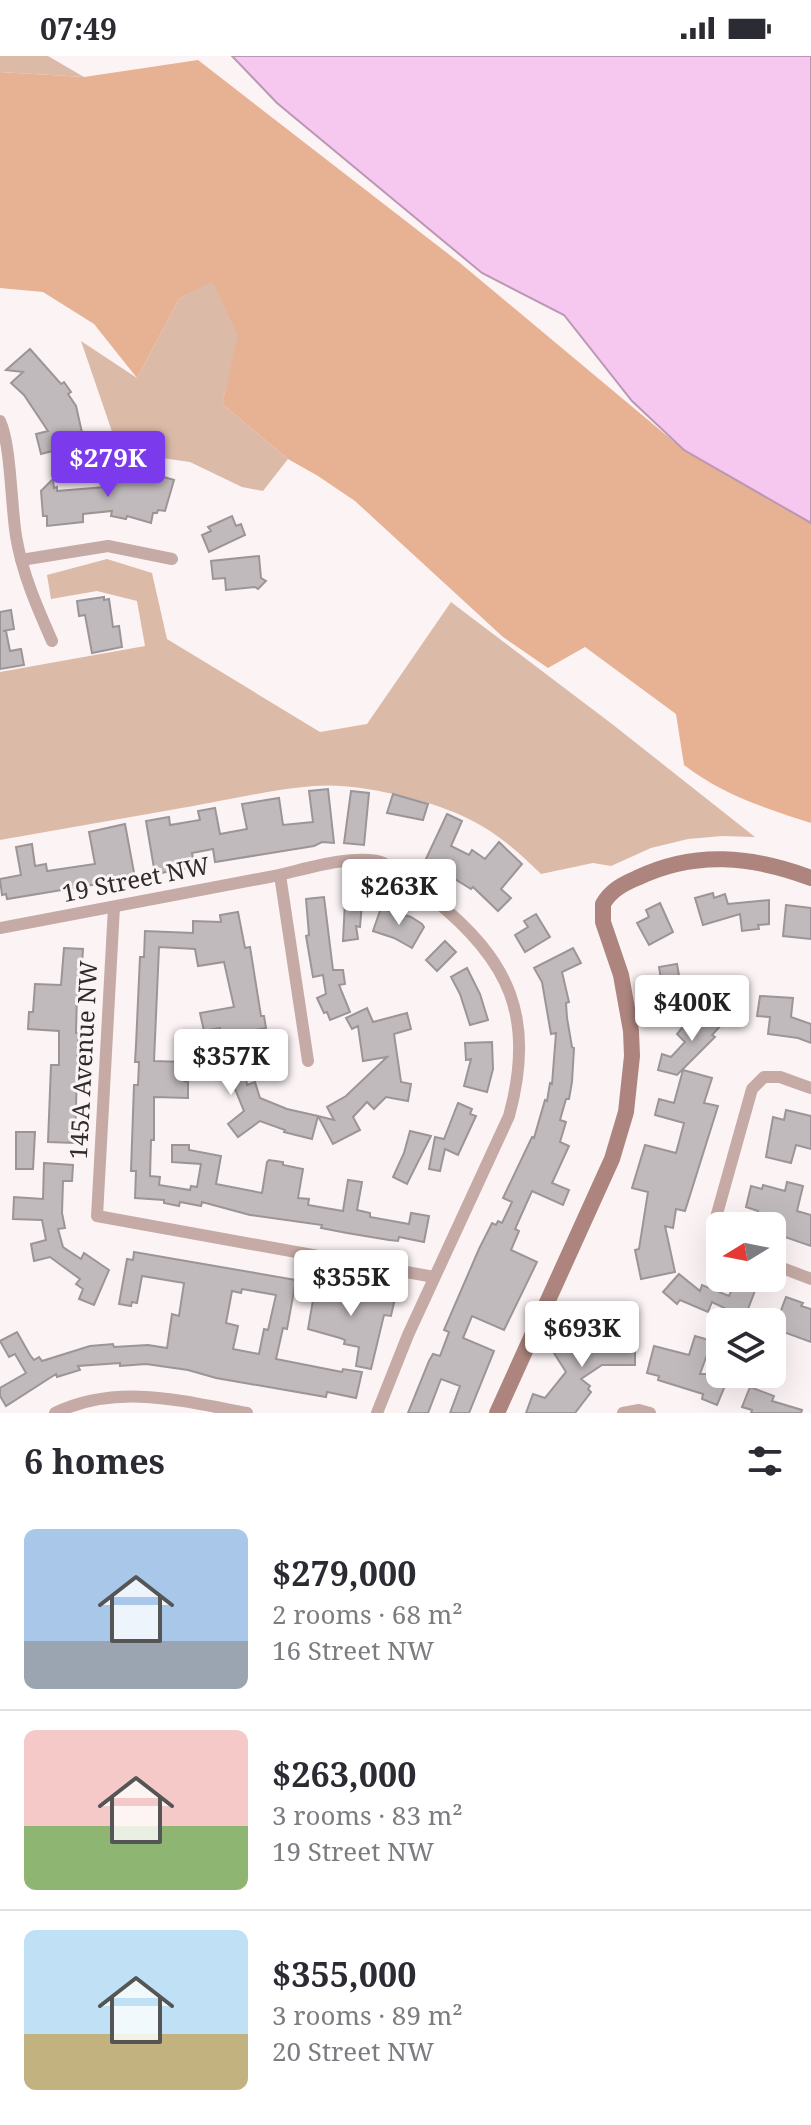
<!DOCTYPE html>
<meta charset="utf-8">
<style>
body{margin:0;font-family:"Noto Serif",serif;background:#f7f7f7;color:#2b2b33;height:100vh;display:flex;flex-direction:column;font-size:30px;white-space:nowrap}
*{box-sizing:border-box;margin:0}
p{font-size:26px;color:#7c7c81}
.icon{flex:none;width:44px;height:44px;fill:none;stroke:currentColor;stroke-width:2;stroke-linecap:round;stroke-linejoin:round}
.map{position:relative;height:1357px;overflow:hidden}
.side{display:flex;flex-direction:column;background:#fff;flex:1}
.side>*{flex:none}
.needle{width:52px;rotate:260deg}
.controls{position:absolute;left:706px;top:1156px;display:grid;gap:16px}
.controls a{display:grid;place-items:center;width:80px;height:80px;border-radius:12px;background:#fff;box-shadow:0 8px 32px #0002;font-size:40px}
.price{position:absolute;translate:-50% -68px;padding:0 18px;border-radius:8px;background:#fff;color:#222;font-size:26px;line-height:52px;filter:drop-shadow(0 2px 4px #0008)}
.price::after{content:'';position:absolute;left:50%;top:48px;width:24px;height:18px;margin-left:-12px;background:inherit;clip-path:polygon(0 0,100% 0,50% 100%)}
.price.selected{background:#7c3aed;color:#fff}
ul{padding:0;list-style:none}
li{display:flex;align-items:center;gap:24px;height:200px;padding:0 24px}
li+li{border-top:2px solid #e1e1e2}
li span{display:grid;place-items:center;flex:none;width:224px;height:160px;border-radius:12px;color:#555}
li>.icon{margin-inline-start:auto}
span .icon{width:96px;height:96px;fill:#fffc;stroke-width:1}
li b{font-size:34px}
h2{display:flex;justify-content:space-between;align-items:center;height:96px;padding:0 24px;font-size:34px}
.status{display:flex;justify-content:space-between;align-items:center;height:56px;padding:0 40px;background:#fff;direction:ltr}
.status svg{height:22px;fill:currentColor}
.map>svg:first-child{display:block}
.green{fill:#dcbaa8}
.forest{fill:#e7b194}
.water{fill:#f6c7ef;stroke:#ba98b4;stroke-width:2}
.building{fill:#c1babd;stroke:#9c9598;stroke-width:2;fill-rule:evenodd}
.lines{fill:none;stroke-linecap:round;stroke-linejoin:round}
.street{stroke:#c6aaa5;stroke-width:12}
.secondary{stroke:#ad857e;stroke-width:16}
.labels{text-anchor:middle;stroke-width:6;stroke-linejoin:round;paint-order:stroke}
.street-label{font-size:24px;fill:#2f2c2c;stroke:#fcf3f4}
</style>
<div class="status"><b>07:49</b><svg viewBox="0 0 49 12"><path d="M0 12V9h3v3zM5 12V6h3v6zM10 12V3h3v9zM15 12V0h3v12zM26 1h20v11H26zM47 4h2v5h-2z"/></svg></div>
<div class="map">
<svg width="811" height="1357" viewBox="0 0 811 1357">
<rect width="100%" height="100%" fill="#fcf3f4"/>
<path class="green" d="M0,0H48L84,21L0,16Z
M212,224L239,279L222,348L288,403L263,435L242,431L190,406L119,396L81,285L137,322L179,243Z
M107,503L152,517L167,583L320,676L367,668L451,546L612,668L755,781L722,780L688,783L651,792L611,810L593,807L541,818C492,769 459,753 393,738C366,732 341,728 314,730C274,733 233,743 193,750C129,761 64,773 0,784V616L145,590L137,545L97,535L51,543L47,519Z"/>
<path class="forest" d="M198,4L460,207L684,394L811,467V767C765,752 723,739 684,709L676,658L585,591L548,612L503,581L355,445L318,420L288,403L222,348L238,279L212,225L179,243L137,322L94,268L43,236L0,232V16L84,21Z"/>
<path class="water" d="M232,0H811V467L684,394L632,345L564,259L482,217L277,47Z"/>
<path class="building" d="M30,293L61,328L64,326L71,336L68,338L76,350L83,381L67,385L68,391L41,398L36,378L48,375L24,339L11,327L23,316L6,314Z
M108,416L145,424L147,416L174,424L165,455L158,454L157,457H153L151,467L127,460L126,463L111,460L112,455L83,458V466L47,470V460H43L41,435L53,423L54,432L57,431V435L105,431Z
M232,460L236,470L241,468L245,479L209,496L202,479L211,475L208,471Z
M259,500L261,522L266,525L258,533L255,531L226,534L225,522L213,523L211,505Z
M104,541V544L109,543L113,571L119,570L122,591L92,597L85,559L79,560L77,545Z
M11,554L14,573L3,575H6L10,595L21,593L24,609L0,613V556Z
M328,733L334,787L322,786L314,790L215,806L213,793L192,797L195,811L155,818L146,765L169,761L170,769L200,764L198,755L215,752L220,778L247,773L242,748L279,742L283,769L313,766L309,735Z
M351,735L369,737L364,789L344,787Z
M393,738L428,748L423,764L387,757Z
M447,758L462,765L451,790L469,799L472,794L485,803L499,786L522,808L501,833L511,842L498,855L473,831L471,833L442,815L443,812L425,805Z
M125,768L135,822L7,843L6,838L2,839L0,823L21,819L16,791L32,788L35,810L46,808L47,815L95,808L89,776Z
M713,837L714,842L725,838L728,848L769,844V868L758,869L759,873L742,875L740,858L703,869L695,842Z
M324,841L333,914H343L345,928L339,929L350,956L330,964L327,956L324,957L317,942L326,938L323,919L313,921L306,880L309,879L306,843Z
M345,845L362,846L360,871L356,870L358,883L343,885Z
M660,847L673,876L649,889L637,867L649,861L646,854Z
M786,849L811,852V883L783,880Z
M381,852L411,861L422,868L424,871L412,892L394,882L373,875Z
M238,856L245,892L250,891L261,960H264L266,972L255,974L258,994L242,996L247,1029L255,1026L260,1042L287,1053L318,1060L312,1083L284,1076L285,1074L260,1065L238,1081L228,1068L244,1055L226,1011L220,972L204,975L200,957L234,951L224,906L198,910L195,893L159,891L154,1005L184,1006V1025L188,1026V1042L154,1041V1084H151L150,1120L160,1121L159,1129L190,1134L191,1130L197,1131L201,1108L172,1106V1089H189V1094L221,1100L216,1128L262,1137L267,1106L269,1104L283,1106V1109L303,1113L298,1142L309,1143L308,1149L343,1155L348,1124L362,1126L357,1154L370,1157V1161L409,1168L411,1157L429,1160L424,1186L399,1181L398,1185L389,1184L347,1177L321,1172L322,1169L250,1159L202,1146L201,1150L180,1146L179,1150L164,1147V1144L135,1142L136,1115H131L134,1029H138L139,1006H135L136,989L140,901H144L145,875L193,877V865L221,866L220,859Z
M536,858L550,881L525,896L515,879L528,871L524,865Z
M445,885L456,896L437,915L426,904Z
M64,892L83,893L80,938H77L76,977H78L75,1087L48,1086L51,1009H59V975L28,973L29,956H33L35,928L61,929Z
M573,892L581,907L562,916L569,946L566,947L567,962L572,991L574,992L572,1026L569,1043H566L560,1064L566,1066L560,1086L569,1090L552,1127L569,1134L563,1149L532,1135L515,1173L519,1175L511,1194L537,1206L504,1274L472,1260L463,1282L494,1295L469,1357H450L460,1330L441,1323L428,1357H408L429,1305L433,1298L440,1300L449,1276L444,1274L479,1193L492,1167L496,1169L498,1165L502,1167L512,1146L503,1142L532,1081L534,1082L545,1044L547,1045L550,1027L552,1028L556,977L551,978L542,926L534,912Z
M677,908L680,925L662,929L659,911Z
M467,912L480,938L488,964L470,969L460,938L451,921Z
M760,940L793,942L791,961L811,968V987L798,982L768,978L770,961L757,960Z
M367,952L373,966L407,957L411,973L394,978L401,1026L411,1028L408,1045L386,1041L374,1053L367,1046L353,1061L360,1074L333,1088L318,1060L334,1064L327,1051L346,1040L387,1001L363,1005L358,970L352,973L346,962Z
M715,952L723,963L720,966L722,968L712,979L715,981L677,1019L658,1014L662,998L671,1001L685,986L677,978L682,972L690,964L695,969Z
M492,986L493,1013L487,1036L464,1030L471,1003L466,1004L465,987Z
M683,1014L712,1022L704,1047L718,1050L685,1155L676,1153L673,1172L665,1170L675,1216L641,1223L635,1194L639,1193L648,1136L632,1132L645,1089L676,1097L684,1067L655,1059L659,1043L674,1047Z
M458,1047L472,1053L470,1058L476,1060L458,1099L445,1093L440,1115L429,1113L435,1081L444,1083Z
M786,1054L811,1060V1093L796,1089L791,1107L766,1101L773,1061L784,1064Z
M410,1075L431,1080L407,1128L393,1121L404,1097Z
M16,1076H35L33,1113H16Z
M44,1107L73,1109L72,1125H63L62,1157L65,1172L58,1173L63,1191L81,1203L84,1197L109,1214L94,1249L79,1243L83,1233L76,1228L80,1223L50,1201L34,1205L31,1188L46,1184L42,1164L13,1163L14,1141L43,1143Z
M787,1126L803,1130L797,1155L811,1159V1190L776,1178L779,1170H755L758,1155L746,1151L751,1130L762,1133L763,1129L785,1135Z
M134,1196L296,1224L287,1273L283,1272L276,1303L342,1316L343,1313L362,1316L356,1342L327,1336L326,1341L216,1322L188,1314L146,1308L120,1310V1307L78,1310L80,1314L57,1321L56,1318L6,1350L0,1340V1332L26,1317L15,1298L9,1301L0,1285L17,1276L30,1299L34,1304L39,1301L42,1305L90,1290L113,1288L114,1291L148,1289L167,1292L172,1258L179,1260L184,1227L142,1220L137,1247L132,1246L131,1250L119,1248L127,1203L133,1204ZM242,1233L276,1239L268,1274L264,1273L259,1298L233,1293L238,1270L226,1267L232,1235L241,1237Z
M679,1218L700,1235L702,1229L729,1240L736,1225L756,1232L743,1266H730L733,1256L712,1246L708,1256L680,1244L677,1248L663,1236Z
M316,1227L395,1242L391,1260L384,1259L371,1313L356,1310L359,1291L344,1288L345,1284L340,1282L308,1273Z
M786,1241L803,1247L801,1250L811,1253V1286L781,1275L772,1297V1261L774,1255L780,1257Z
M599,1262L604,1282L635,1283V1309H602L581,1323L590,1330L588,1333L591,1336L575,1357H526L533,1338L545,1342L566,1316L552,1294L561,1276L574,1296L589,1286L584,1267Z
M695,1280L712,1285L700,1318H730L717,1349L702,1343L703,1338L658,1324L659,1320L647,1317L654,1290L689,1299Z
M750,1331L774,1340L772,1345L802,1354L801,1357H751L752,1354L742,1351Z"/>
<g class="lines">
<path class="street" d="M0,365C11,388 11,450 16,480C22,517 37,551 52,585
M21,504L108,490L172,503
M280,819L308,1005
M114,851L97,1160L434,1221
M0,872C90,855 180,838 269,821C300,815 346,799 377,805C392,808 420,832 432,842C510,904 536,962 509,1060L408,1279L377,1357
M720,1185L716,1179L715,1165L752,1033L764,1021H780L811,1032
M772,1208L811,1223
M55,1357C117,1327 183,1345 247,1357
M623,1357L639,1354L650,1357"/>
<path class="secondary" d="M497,1357L612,1103L626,1056L632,1000L631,975L621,919L603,866V848C611,834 623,828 637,822C695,794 752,800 811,822"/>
</g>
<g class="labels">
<g class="street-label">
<text transform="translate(136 824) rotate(-11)" y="8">19 Street NW</text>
<text transform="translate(84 1004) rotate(-87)" y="8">145A Avenue NW</text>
</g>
</g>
</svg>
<div class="controls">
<a><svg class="needle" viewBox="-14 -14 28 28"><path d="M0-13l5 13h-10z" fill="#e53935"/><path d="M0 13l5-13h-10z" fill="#7c7c81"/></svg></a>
<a><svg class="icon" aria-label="layers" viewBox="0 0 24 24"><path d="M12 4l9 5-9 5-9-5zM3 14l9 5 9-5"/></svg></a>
</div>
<b class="price selected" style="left:108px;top:443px">$279K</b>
<b class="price" style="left:399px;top:871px">$263K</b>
<b class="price" style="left:692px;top:987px">$400K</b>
<b class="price" style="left:231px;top:1041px">$357K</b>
<b class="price" style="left:351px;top:1262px">$355K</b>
<b class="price" style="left:582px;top:1313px">$693K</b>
</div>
<section class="side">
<h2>6 homes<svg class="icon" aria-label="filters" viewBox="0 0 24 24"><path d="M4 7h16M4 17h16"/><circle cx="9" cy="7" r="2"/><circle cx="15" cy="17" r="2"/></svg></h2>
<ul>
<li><span style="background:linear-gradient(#a9c7e8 70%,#9aa5b1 0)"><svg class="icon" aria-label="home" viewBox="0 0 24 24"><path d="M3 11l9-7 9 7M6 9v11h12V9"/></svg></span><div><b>$279,000</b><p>2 rooms · 68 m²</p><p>16 Street NW</p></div></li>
<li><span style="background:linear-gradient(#f6c9c9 60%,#8fb573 0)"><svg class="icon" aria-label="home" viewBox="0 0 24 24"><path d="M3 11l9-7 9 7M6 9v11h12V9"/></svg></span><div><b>$263,000</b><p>3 rooms · 83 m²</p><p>19 Street NW</p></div></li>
<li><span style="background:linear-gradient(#bfe0f5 65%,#c2b280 0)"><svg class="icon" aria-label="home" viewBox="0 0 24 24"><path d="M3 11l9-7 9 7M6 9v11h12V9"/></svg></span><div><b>$355,000</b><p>3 rooms · 89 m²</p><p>20 Street NW</p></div></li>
</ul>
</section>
